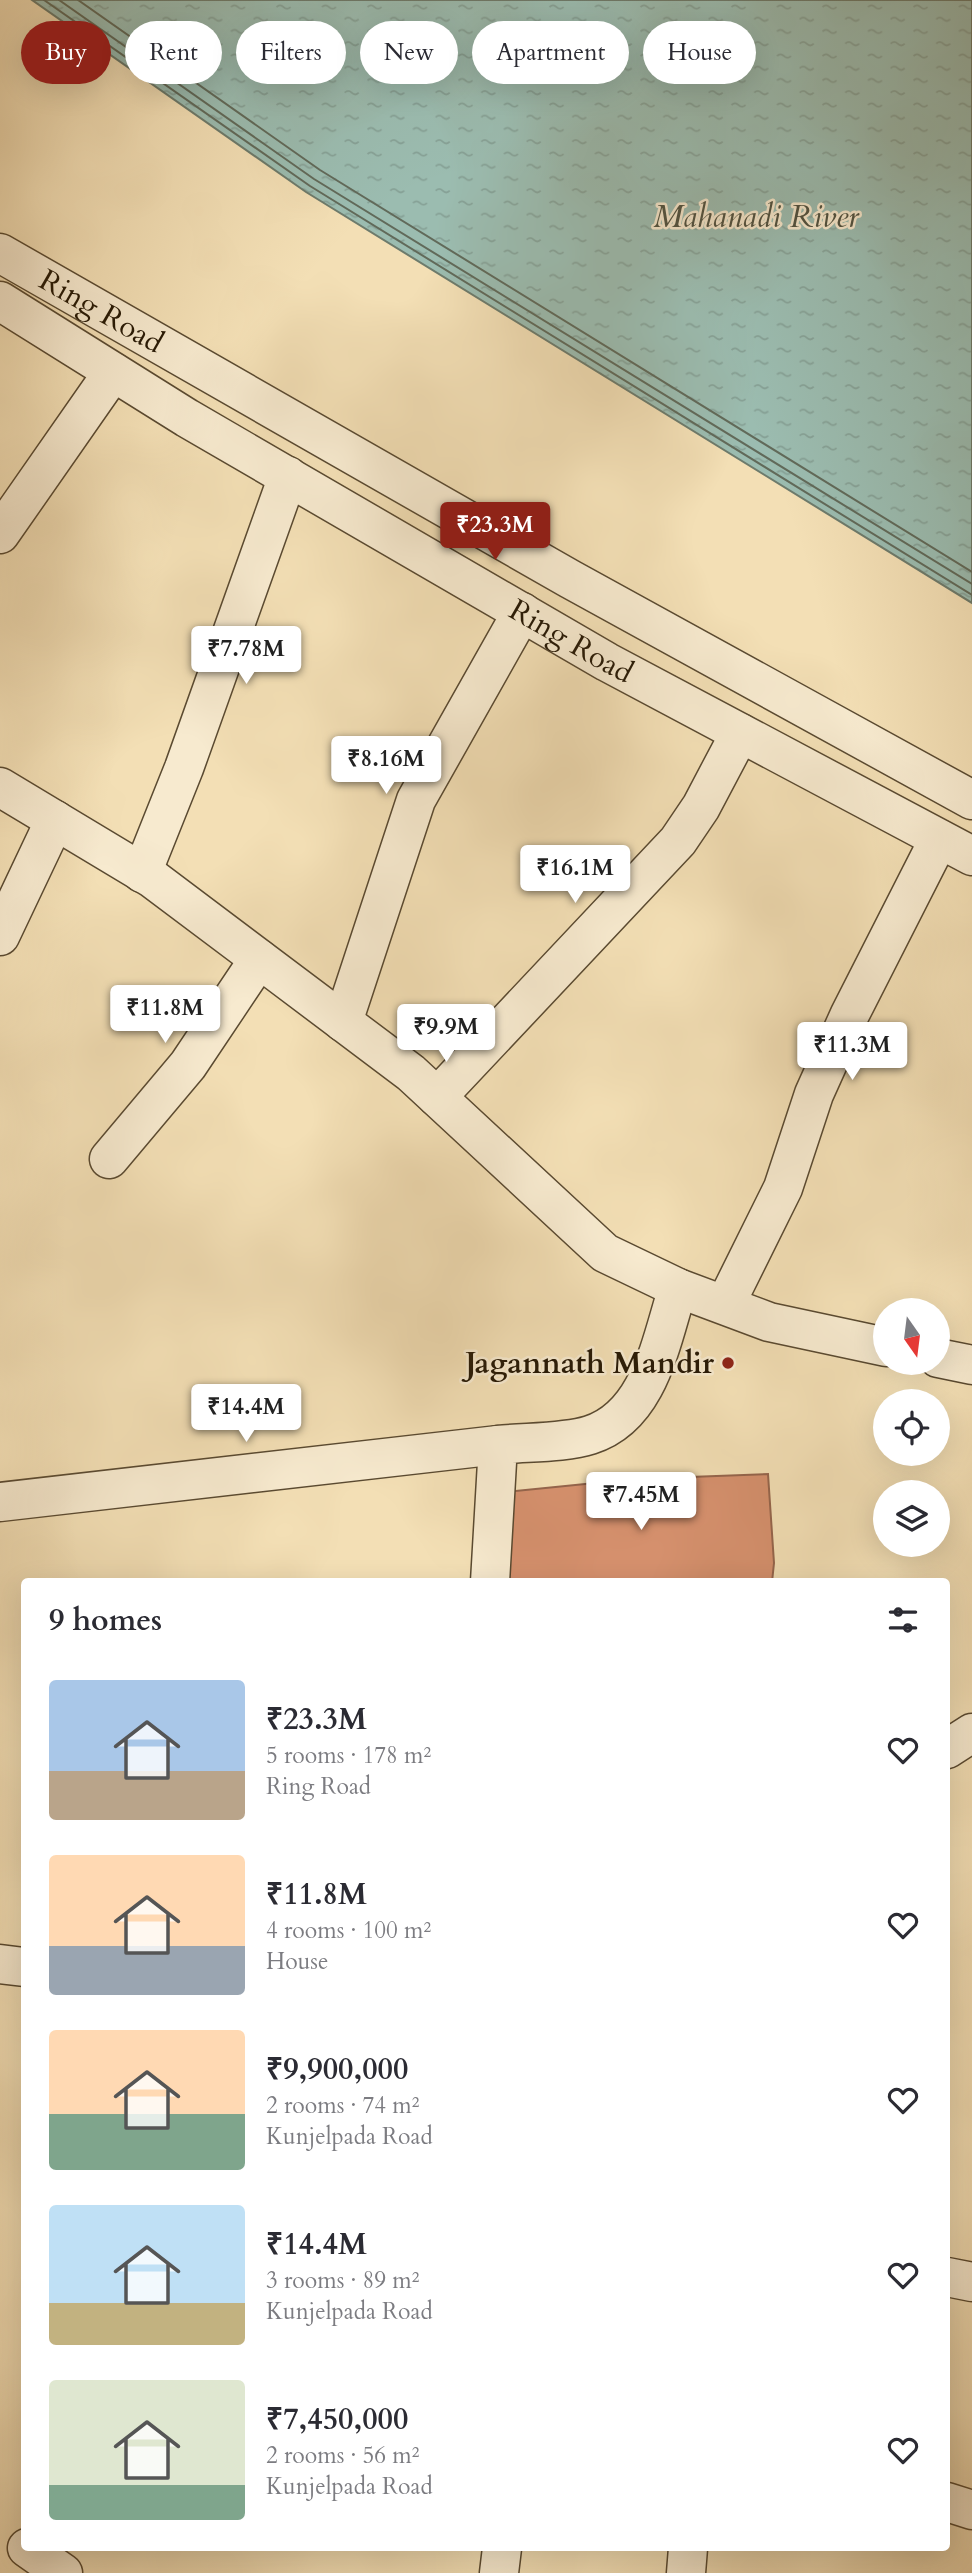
<!DOCTYPE html>
<meta charset="utf-8">
<style>
body{margin:0;font-family:Cardo,serif;background:#f2f2f3;color:#2b2b33;height:100vh;display:flex;flex-direction:column;font-size:26px;white-space:nowrap}
*{box-sizing:border-box;margin:0}
p{font-size:23px;color:#7c7c81}
.icon{flex:none;width:38px;height:38px;fill:none;stroke:currentColor;stroke-width:2;stroke-linecap:round;stroke-linejoin:round}
.map{position:relative;flex:1;overflow:hidden}
.panel{position:absolute;left:21px;top:1578px;width:929px;height:973px;display:flex;flex-direction:column;background:#fff;border-radius:7px;box-shadow:0 7px 28px #0002}
.panel>*{flex:none}
.hud{position:absolute;left:21px;top:21px;width:931px;height:63px;display:flex;gap:14px}
.needle{width:46px;rotate:166deg}
.buttons{position:absolute;left:873px;top:1298px;display:grid;gap:14px}
.buttons a{display:grid;place-items:center;width:77px;height:77px;border-radius:50%;background:#fff;box-shadow:0 7px 28px #0002;font-size:35px}
.price{position:absolute;translate:-50% -60px;padding:0 16px;border-radius:7px;background:#fff;color:#222;font-size:23px;line-height:46px;filter:drop-shadow(0 2px 4px #0008)}
.price::after{content:'';position:absolute;left:50%;top:42px;width:21px;height:16px;margin-left:-10px;background:inherit;clip-path:polygon(0 0,100% 0,50% 100%)}
.price.current{background:#8f2418;color:#fff}
ul{padding:0;list-style:none}
li{display:flex;align-items:center;gap:21px;height:175px;padding:0 28px}
li span{display:grid;place-items:center;flex:none;width:196px;height:140px;border-radius:7px;color:#555}
li>.icon{margin-inline-start:auto}
span .icon{width:84px;height:84px;fill:#fffc;stroke-width:1}
li b{font-size:30px}
h2{display:flex;justify-content:space-between;align-items:center;height:84px;padding:0 28px;font-size:30px}
.pill{padding:0 24px;border-radius:32px;background:#fff;box-shadow:0 7px 28px #0002;font-size:24px;line-height:63px}
.pill.current{background:#8f2418;color:#fff}
.map>svg:first-child{display:block}
.water{fill:url(#water-ripples);stroke:#6d7b6c;stroke-width:2}
.lines{fill:none;stroke-linecap:round;stroke-linejoin:round}
.shore{stroke:#616a5a;stroke-width:2}
.building{fill:#d5906d;stroke:#95654c;stroke-width:2}
.minor-casing{stroke:#5a4a31;stroke-width:41}
.minor{stroke:#f7eacf;stroke-width:38}
.poi-dot{fill:#8f2418;stroke:#f7eacf;stroke-width:2.5}
.labels{text-anchor:middle;stroke-width:5;stroke-linejoin:round;paint-order:stroke}
.street-label{font-size:30px;fill:#271905;stroke:#f7eacf}
.poi-label{font-size:30px;font-weight:bold;fill:#271905;stroke:#f7eacf;text-anchor:end}
.water-label{font-size:32px;font-style:italic;fill:#505241;stroke:#f7eacf}
</style>
<div class="map">
<svg width="972" height="2573" viewBox="0 0 972 2573">
<defs>
<pattern id="water-ripples" width="26" height="14" patternUnits="userSpaceOnUse" patternTransform="scale(1.75)"><rect width="26" height="14" fill="#9bbcb0"/><path d="M2 4q2-2 4 0t4 0M15 11q2-2 4 0t4 0" fill="none" stroke="#86a196"/></pattern>
</defs>
<rect width="100%" height="100%" fill="#f3dfb5"/>
<filter id="stains"><feTurbulence type="fractalNoise" baseFrequency=".00286" numOctaves="4"/><feColorMatrix values="0 0 0 0 .2 0 0 0 0 .09 0 0 0 0 .02 0 0 0 .5 -.17"/></filter>
<radialGradient id="worn" r=".72"><stop offset=".6" stop-color="#630" stop-opacity="0"/><stop offset="1" stop-color="#630" stop-opacity=".3"/></radialGradient>
<path class="water" d="M32,0H972V603L306,192Z"/>
<g class="lines">
<path class="shore" d="M44,0L310,186L972,595
M59,0L314,179L972,584
M78,0L320,170L972,572"/>
</g>
<path class="building" d="M768,1474L774,1563L772,1582H501L506,1492L635,1479Z"/>
<g class="lines">
<g class="minor-casing">
<g id="minor">
<path id="s1" d="M0,253L570,579L972,800"/>
<path id="s2" d="M0,301L187,418L607,662L972,856"/>
<path d="M0,534L113,372"/>
<path d="M0,787L153,879L411,1073L605,1253L678,1288L769,1322L886,1347"/>
<path d="M142,873L184,768L288,476"/>
<path d="M0,936L55,820"/>
<path d="M343,1022L416,800L522,612"/>
<path d="M437,1097L678,841L701,807L740,733"/>
<path d="M109,1159L188,1065L259,959"/>
<path d="M726,1303L783,1188L814,1094L850,1014L939,839"/>
<path d="M938,1358L972,1365"/>
<path d="M0,1502L498,1445"/>
<path d="M490,1582L498,1445C525,1442 565,1443 590,1435C650,1416 661,1340 678,1288"/>
<path d="M947,1749L972,1733"/>
<path d="M0,1964L24,1967"/>
<path d="M947,2277L972,2282"/>
<path d="M947,2502L972,2510"/>
<path d="M27,2548L63,2573"/>
<path d="M499,2573L502,2548"/>
<path d="M686,2573L688,2548"/>
</g>
</g>
<use href="#minor" class="minor"/>
</g>
<circle class="poi-dot" cx="728" cy="1363" r="7"/>
<g class="labels">
<g class="street-label">
<text dy="10" stroke="none"><textPath href="#s1" startOffset="117">Ring Road</textPath></text>
<text dy="10" stroke="none"><textPath href="#s2" startOffset="665">Ring Road</textPath></text>
</g>
<g class="poi-label">
<text x="714" y="1373">Jagannath Mandir</text>
</g>
<g class="water-label">
<text x="756" y="227">Mahanadi River</text>
</g>
</g>
<rect width="100%" height="100%" filter="url(#stains)"/>
<rect width="100%" height="100%" fill="url(#worn)"/>
</svg>
<div class="buttons">
<a><svg class="needle" viewBox="-14 -14 28 28"><path d="M0-13l5 13h-10z" fill="#e53935"/><path d="M0 13l5-13h-10z" fill="#7c7c81"/></svg></a>
<a><svg class="icon" aria-label="locate" viewBox="0 0 24 24"><circle cx="12" cy="12" r="6"/><path d="M12 2v4M12 18v4M2 12h4M18 12h4"/></svg></a>
<a><svg class="icon" aria-label="layers" viewBox="0 0 24 24"><path d="M12 4l9 5-9 5-9-5zM3 14l9 5 9-5"/></svg></a>
</div>
<b class="price current" style="left:495px;top:562px">₹23.3M</b>
<b class="price" style="left:246px;top:686px">₹7.78M</b>
<b class="price" style="left:386px;top:796px">₹8.16M</b>
<b class="price" style="left:575px;top:905px">₹16.1M</b>
<b class="price" style="left:165px;top:1045px">₹11.8M</b>
<b class="price" style="left:446px;top:1064px">₹9.9M</b>
<b class="price" style="left:852px;top:1082px">₹11.3M</b>
<b class="price" style="left:246px;top:1444px">₹14.4M</b>
<b class="price" style="left:641px;top:1532px">₹7.45M</b>
<div class="hud">
<a class="pill current">Buy</a>
<a class="pill">Rent</a>
<a class="pill">Filters</a>
<a class="pill">New</a>
<a class="pill">Apartment</a>
<a class="pill">House</a>
</div>
<section class="panel">
<h2>9 homes<svg class="icon" aria-label="filters" viewBox="0 0 24 24"><path d="M4 7h16M4 17h16"/><circle cx="9" cy="7" r="2"/><circle cx="15" cy="17" r="2"/></svg></h2>
<ul>
<li><span style="background:linear-gradient(#a9c7e8 65%,#b9a48a 0)"><svg class="icon" aria-label="home" viewBox="0 0 24 24"><path d="M3 11l9-7 9 7M6 9v11h12V9"/></svg></span><div><b>₹23.3M</b><p>5 rooms · 178 m²</p><p>Ring Road</p></div><svg class="icon" aria-label="heart" viewBox="0 0 24 24"><path d="M12 20l-8-8c-3-5 5-10 8-4 3-6 11-1 8 4z"/></svg></li>
<li><span style="background:linear-gradient(#ffd9b3 65%,#9aa5b1 0)"><svg class="icon" aria-label="home" viewBox="0 0 24 24"><path d="M3 11l9-7 9 7M6 9v11h12V9"/></svg></span><div><b>₹11.8M</b><p>4 rooms · 100 m²</p><p>House</p></div><svg class="icon" aria-label="heart" viewBox="0 0 24 24"><path d="M12 20l-8-8c-3-5 5-10 8-4 3-6 11-1 8 4z"/></svg></li>
<li><span style="background:linear-gradient(#ffd9b3 60%,#7fa58c 0)"><svg class="icon" aria-label="home" viewBox="0 0 24 24"><path d="M3 11l9-7 9 7M6 9v11h12V9"/></svg></span><div><b>₹9,900,000</b><p>2 rooms · 74 m²</p><p>Kunjelpada Road</p></div><svg class="icon" aria-label="heart" viewBox="0 0 24 24"><path d="M12 20l-8-8c-3-5 5-10 8-4 3-6 11-1 8 4z"/></svg></li>
<li><span style="background:linear-gradient(#bfe0f5 70%,#c2b280 0)"><svg class="icon" aria-label="home" viewBox="0 0 24 24"><path d="M3 11l9-7 9 7M6 9v11h12V9"/></svg></span><div><b>₹14.4M</b><p>3 rooms · 89 m²</p><p>Kunjelpada Road</p></div><svg class="icon" aria-label="heart" viewBox="0 0 24 24"><path d="M12 20l-8-8c-3-5 5-10 8-4 3-6 11-1 8 4z"/></svg></li>
<li><span style="background:linear-gradient(#dfe7d0 75%,#7fa58c 0)"><svg class="icon" aria-label="home" viewBox="0 0 24 24"><path d="M3 11l9-7 9 7M6 9v11h12V9"/></svg></span><div><b>₹7,450,000</b><p>2 rooms · 56 m²</p><p>Kunjelpada Road</p></div><svg class="icon" aria-label="heart" viewBox="0 0 24 24"><path d="M12 20l-8-8c-3-5 5-10 8-4 3-6 11-1 8 4z"/></svg></li>
</ul>
</section>
</div>
